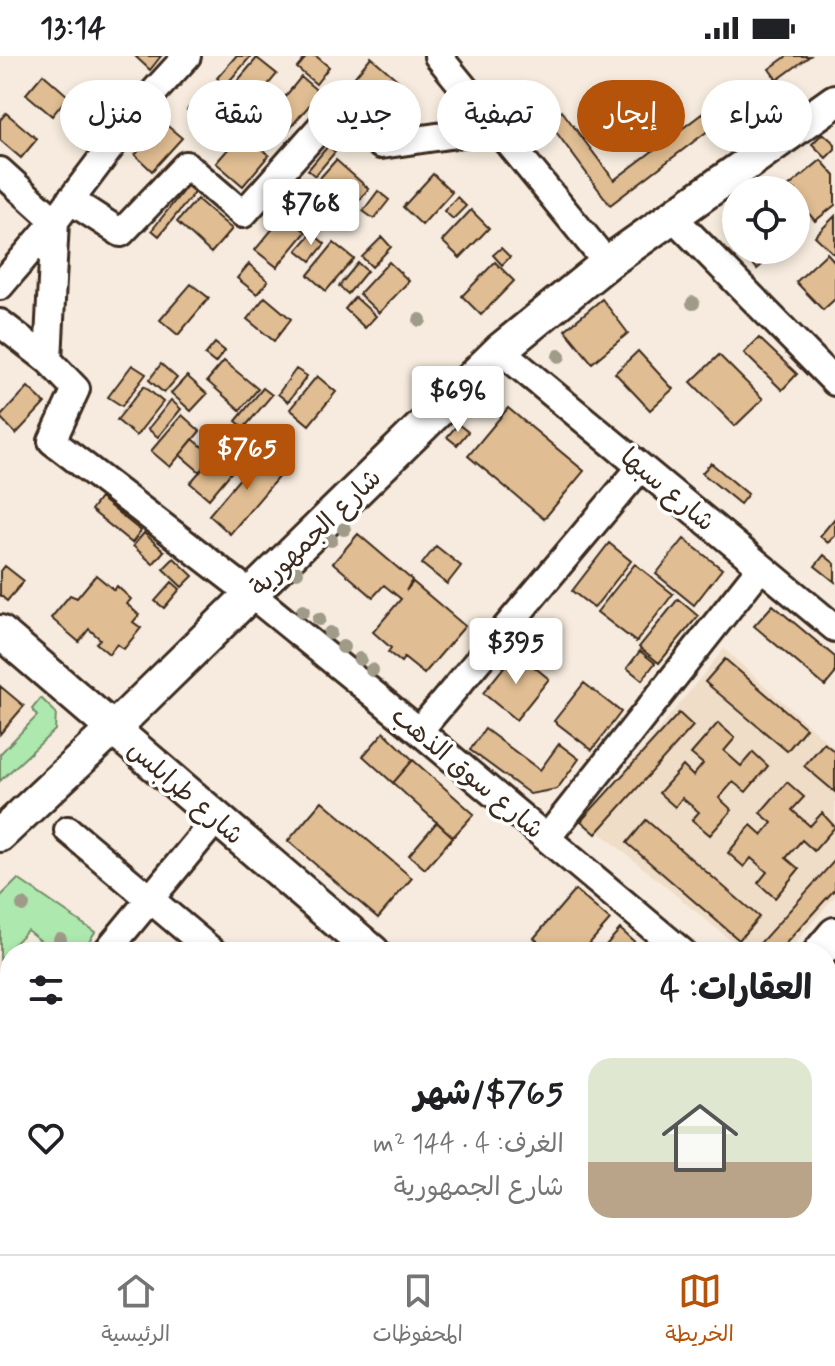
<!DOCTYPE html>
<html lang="ar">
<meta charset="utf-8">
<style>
body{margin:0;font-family:Mynerve,"Playpen Sans Arabic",sans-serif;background:#f2f2f2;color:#202124;direction:rtl;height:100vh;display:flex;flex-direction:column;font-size:30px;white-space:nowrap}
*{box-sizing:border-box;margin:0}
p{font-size:26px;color:#757577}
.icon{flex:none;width:44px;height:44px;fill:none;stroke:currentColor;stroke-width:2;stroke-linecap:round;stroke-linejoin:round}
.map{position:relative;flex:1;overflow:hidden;direction:ltr}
.drawer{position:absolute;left:0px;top:886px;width:836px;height:312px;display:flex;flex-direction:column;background:#fff;border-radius:32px 32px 0 0;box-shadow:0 4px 12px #0003;direction:rtl}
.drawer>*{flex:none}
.top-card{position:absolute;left:24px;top:24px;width:788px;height:72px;direction:rtl;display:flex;gap:16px}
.buttons{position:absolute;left:722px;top:120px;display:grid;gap:16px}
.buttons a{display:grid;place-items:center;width:88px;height:88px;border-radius:50%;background:#fff;box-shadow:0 4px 12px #0003;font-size:40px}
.price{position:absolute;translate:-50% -68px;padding:0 18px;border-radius:8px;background:#fff;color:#222;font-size:26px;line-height:52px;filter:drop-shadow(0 2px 4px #0008)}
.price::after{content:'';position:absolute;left:50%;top:48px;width:24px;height:18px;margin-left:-12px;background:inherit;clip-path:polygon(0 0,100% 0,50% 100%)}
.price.on{background:#b45309;color:#fff}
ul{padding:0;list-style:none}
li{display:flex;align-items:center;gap:24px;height:200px;padding:0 24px}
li+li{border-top:2px solid #e0e0e0}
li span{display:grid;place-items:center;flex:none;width:224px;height:160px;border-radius:24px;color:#555}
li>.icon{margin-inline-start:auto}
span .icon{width:96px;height:96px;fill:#fffc;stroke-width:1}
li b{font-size:34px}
h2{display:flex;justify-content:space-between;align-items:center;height:96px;padding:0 24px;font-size:34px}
.tag{padding:0 28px;border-radius:36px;background:#fff;box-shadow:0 4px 12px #0003;font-size:28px;line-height:72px}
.tag.on{background:#b45309;color:#fff}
.status{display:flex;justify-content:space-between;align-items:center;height:56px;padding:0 40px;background:#fff;direction:ltr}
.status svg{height:22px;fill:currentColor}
.dock{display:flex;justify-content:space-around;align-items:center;height:112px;border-top:2px solid #e0e0e0;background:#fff;font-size:22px;color:#757577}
.dock a{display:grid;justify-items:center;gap:4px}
.dock .on{color:#b45309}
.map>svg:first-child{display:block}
.built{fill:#efddc7}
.green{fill:#ade9ae;stroke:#748a66;stroke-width:2}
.building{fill:#e0bd92;stroke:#3b2a1e;stroke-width:2}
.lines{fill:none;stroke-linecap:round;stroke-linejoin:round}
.minor-casing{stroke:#3b2a1e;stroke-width:32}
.major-casing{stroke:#3b2a1e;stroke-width:38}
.minor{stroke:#fff;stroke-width:26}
.major{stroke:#fff;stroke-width:32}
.tree{fill:#9f9b88}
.labels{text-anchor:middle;stroke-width:7;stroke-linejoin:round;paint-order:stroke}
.street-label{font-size:26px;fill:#3b2a1e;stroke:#fff}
</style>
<div class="status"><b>13:14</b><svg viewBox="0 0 49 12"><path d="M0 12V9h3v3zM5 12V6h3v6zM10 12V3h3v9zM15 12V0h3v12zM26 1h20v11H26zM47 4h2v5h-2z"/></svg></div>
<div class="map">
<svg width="835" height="1198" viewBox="0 0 835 1198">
<rect width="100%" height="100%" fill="#f6ebde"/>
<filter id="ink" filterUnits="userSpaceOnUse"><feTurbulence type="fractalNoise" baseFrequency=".0125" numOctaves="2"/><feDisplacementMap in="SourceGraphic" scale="16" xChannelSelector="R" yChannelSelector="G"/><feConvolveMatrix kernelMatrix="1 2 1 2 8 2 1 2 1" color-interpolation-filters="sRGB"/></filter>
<g filter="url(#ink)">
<path class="built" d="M724,593L835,693V840L787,896H745L585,764Z"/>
<path class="green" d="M41,642L56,657L55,674L0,725V698L37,660L32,653Z
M18,823L95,876L82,896H55L27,874L0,903V841Z"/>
<path class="building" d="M135,0H161L150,14Z
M236,0H251L225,30L217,22Z
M307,0H316L329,11L316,28L297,12Z
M787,0H810L777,24L769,13Z
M371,1L400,26L382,48L352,24Z
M257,2L277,18L248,53L228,36Z
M43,18L68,40L52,60L26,38Z
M301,21L320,37L289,73L271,58Z
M197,42L213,56L203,68L187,54Z
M154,54L162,61L137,89L129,82Z
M562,55L614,124L703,57L713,71L610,149L548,65Z
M6,57L37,83L21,102L0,84V64Z
M164,67L182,82L152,115L135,99Z
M243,76L269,99L243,130L216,107Z
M823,77L835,88V93L826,102L812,88Z
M328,90L335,96L315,120L308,114Z
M336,104L369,133L352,153L319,123Z
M821,104L835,120V149L815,165L796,142V134L787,132Z
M433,118L452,136L422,169L403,151Z
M187,130L195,136L159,180L152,174Z
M378,135L389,144L374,163L363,155Z
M457,141L466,150L453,163L444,155Z
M197,143L232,173L211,197L177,166Z
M471,154L489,172L460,202L442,185Z
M285,158L306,176L277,211L255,194Z
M835,160V199L815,180Z
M312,177L325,188L311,205L297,194Z
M382,181L391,191L372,211L362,201Z
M334,187L354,203L326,235L308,219Z
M501,192L510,201L502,209L493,199Z
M742,194H780L757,213Z
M827,197L835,206V243L823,254L796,226Z
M389,206L409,225L379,257L359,238Z
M495,206L514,225L481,259L462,240Z
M358,207L367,215L348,238L339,230Z
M249,208L268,225L257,238L237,222Z
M191,228L209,242L178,279L160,264Z
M265,241L291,263L274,285L247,263Z
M355,241L376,260L365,272L345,253Z
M602,243L628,277L592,307L565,274Z
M759,282L797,318L782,334L744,297Z
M215,287L225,295L215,307L205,299Z
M638,295L673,333L650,354L615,317Z
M719,299L763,343L735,370L691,326Z
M224,305L258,333L240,354L207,325Z
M161,308L177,322L164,337L149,324Z
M132,309L146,318L122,350L108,341Z
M296,313L307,320L288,346L278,338Z
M187,320L207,338L191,355L171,337Z
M317,320L336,336L309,369L290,353Z
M144,330L163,346L136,380L117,364Z
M28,331L45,347L16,378L0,361Z
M263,332L272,339L244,372L236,365Z
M171,344L181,353L158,381L148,373Z
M508,352L584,415L544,463L468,400Z
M182,359L200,375L170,411L151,395Z
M458,368L468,376L457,389L447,381Z
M193,383L213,400L200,416L180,399Z
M221,391L239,407L209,443L190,427Z
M264,394L285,413L230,478L209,459Z
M711,407L748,438L740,448L702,417Z
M100,442L141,475L132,487L91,454Z
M835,462V479L828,487L820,480Z
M144,477L164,495L153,508L133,490Z
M358,478L412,524L406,535L413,526L465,570L424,618L404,602L401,606L388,596L391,592L373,576L401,543L384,529L373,541L333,507Z
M684,483L722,513L694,549L656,518Z
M609,487L631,505L594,552L572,535Z
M436,490L461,510L447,528L422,508Z
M824,499L835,508V526L815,510Z
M174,502L193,520L182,531L163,513Z
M635,508L673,538L636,586L597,556Z
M5,510L24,525L7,545L0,539V516Z
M96,519L114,534L117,530L131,543L127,548L139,559L133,566L141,572L124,593L117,588L109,598L96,587L100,583L89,573L79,586L51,562L70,539L77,542Z
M172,526L180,533L164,552L155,545Z
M678,543L698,560L659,607L639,591Z
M773,549L835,601V618L825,630L754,570Z
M640,595L655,607L642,624L627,612Z
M516,596L549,623L516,664L483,637Z
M725,603L806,672L787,695L705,626Z
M584,627L621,656L592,694L554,665Z
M0,630L24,650L0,678Z
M679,657L693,670L596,778L581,765Z
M718,667L735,682L724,695L741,710L753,696L768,710L746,736L733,726L719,742L732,754L710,779L692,764L699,756L682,742L675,751L659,737L683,710L693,720L703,708L691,698Z
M485,673L540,714L559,688L579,703L557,733L530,738L470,694Z
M384,676L413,704L393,727L363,700Z
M824,687L835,696V736L804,710Z
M413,704L474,758L453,781L393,727Z
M787,726L804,741L792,754L810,770L822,757L835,771L814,795L802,784L786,802L799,813L775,842L758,827L767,816L751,802L744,811L728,797L751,769L762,779L772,767L760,757Z
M322,745L412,822L378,862L288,785Z
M646,764L759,861L739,884L627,787Z
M437,766L453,781L425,813L409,799Z
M835,804V833L778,896H752Z
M575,834L610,864L582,896H550L534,882Z
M620,873L646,896H600Z
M10,925V1020L0,1011V937Z
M826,1123L835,1131V1185L826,1177Z
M158,1188H196L207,1198H149Z"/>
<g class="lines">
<g class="minor-casing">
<path id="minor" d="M187,0L143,48L55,165L48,304L76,333L52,385L251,538L419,675L682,896
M438,0L607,207
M0,115L55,165L0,230
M70,144L121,177L186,109L243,158L336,54L381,89L498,72
M672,160L835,326
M0,267L48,304
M500,294L835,572
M419,675L641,411
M68,774L213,896
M547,782L761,511
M107,895L217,762
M0,1142L5,1147"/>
</g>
<g class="major-casing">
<path id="major" d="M0,576L373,896
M0,779L113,673L500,294L607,207L835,45
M820,896L835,878
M699,1188L711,1198
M740,1188L751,1198
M456,1198L465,1188"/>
</g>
<use href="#minor" class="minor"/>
<use href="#major" class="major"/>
</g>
<g class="tree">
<circle cx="693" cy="247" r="7"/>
<circle cx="420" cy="264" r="7"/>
<circle cx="559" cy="300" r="7"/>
<circle cx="231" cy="380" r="7"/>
<circle cx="344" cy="473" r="7"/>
<circle cx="331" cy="484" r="7"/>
<circle cx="297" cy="516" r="7"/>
<circle cx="303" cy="555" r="7"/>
<circle cx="319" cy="563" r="7"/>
<circle cx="330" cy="577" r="7"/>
<circle cx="343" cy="591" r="7"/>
<circle cx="360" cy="603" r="7"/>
<circle cx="372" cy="614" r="7"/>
<circle cx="23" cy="849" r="7"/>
<circle cx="60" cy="883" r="7"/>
</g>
</g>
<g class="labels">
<g class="street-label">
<text transform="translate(668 433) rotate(40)" y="9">شارع سبها</text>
<text transform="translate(315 476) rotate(-44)" y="9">شارع الجمهورية</text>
<text transform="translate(468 716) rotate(40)" y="9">شارع سوق الذهب</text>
<text transform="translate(186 736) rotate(41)" y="9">شارع طرابلس</text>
</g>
</g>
</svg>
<div class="buttons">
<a><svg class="icon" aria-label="locate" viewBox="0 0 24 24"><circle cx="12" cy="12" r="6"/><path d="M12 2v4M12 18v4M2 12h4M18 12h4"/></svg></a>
</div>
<b class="price" style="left:311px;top:191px">$768</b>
<b class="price" style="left:458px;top:378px">$696</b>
<b class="price on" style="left:247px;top:436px">$765</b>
<b class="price" style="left:516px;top:630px">$395</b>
<div class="top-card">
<a class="tag">شراء</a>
<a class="tag on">إيجار</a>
<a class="tag">تصفية</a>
<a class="tag">جديد</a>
<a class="tag">شقة</a>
<a class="tag">منزل</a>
</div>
<section class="drawer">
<h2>العقارات: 4<svg class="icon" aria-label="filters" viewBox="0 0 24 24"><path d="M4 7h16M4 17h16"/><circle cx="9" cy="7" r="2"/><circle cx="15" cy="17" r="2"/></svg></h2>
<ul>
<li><span style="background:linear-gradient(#dfe7d0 65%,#b9a48a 0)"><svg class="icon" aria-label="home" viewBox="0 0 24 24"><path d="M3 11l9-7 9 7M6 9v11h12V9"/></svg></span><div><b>$765/شهر</b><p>الغرف: 4 · 144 m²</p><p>شارع الجمهورية</p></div><svg class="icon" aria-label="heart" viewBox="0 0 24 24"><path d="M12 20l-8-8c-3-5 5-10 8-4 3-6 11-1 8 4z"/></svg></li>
</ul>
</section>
</div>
<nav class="dock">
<a class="on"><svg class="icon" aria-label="map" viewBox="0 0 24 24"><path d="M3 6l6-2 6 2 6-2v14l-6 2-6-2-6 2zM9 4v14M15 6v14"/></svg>الخريطة</a>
<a><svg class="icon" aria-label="saved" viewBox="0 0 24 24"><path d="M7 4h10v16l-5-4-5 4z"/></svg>المحفوظات</a>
<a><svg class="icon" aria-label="home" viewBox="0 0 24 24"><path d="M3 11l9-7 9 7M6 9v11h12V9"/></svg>الرئيسية</a>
</nav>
